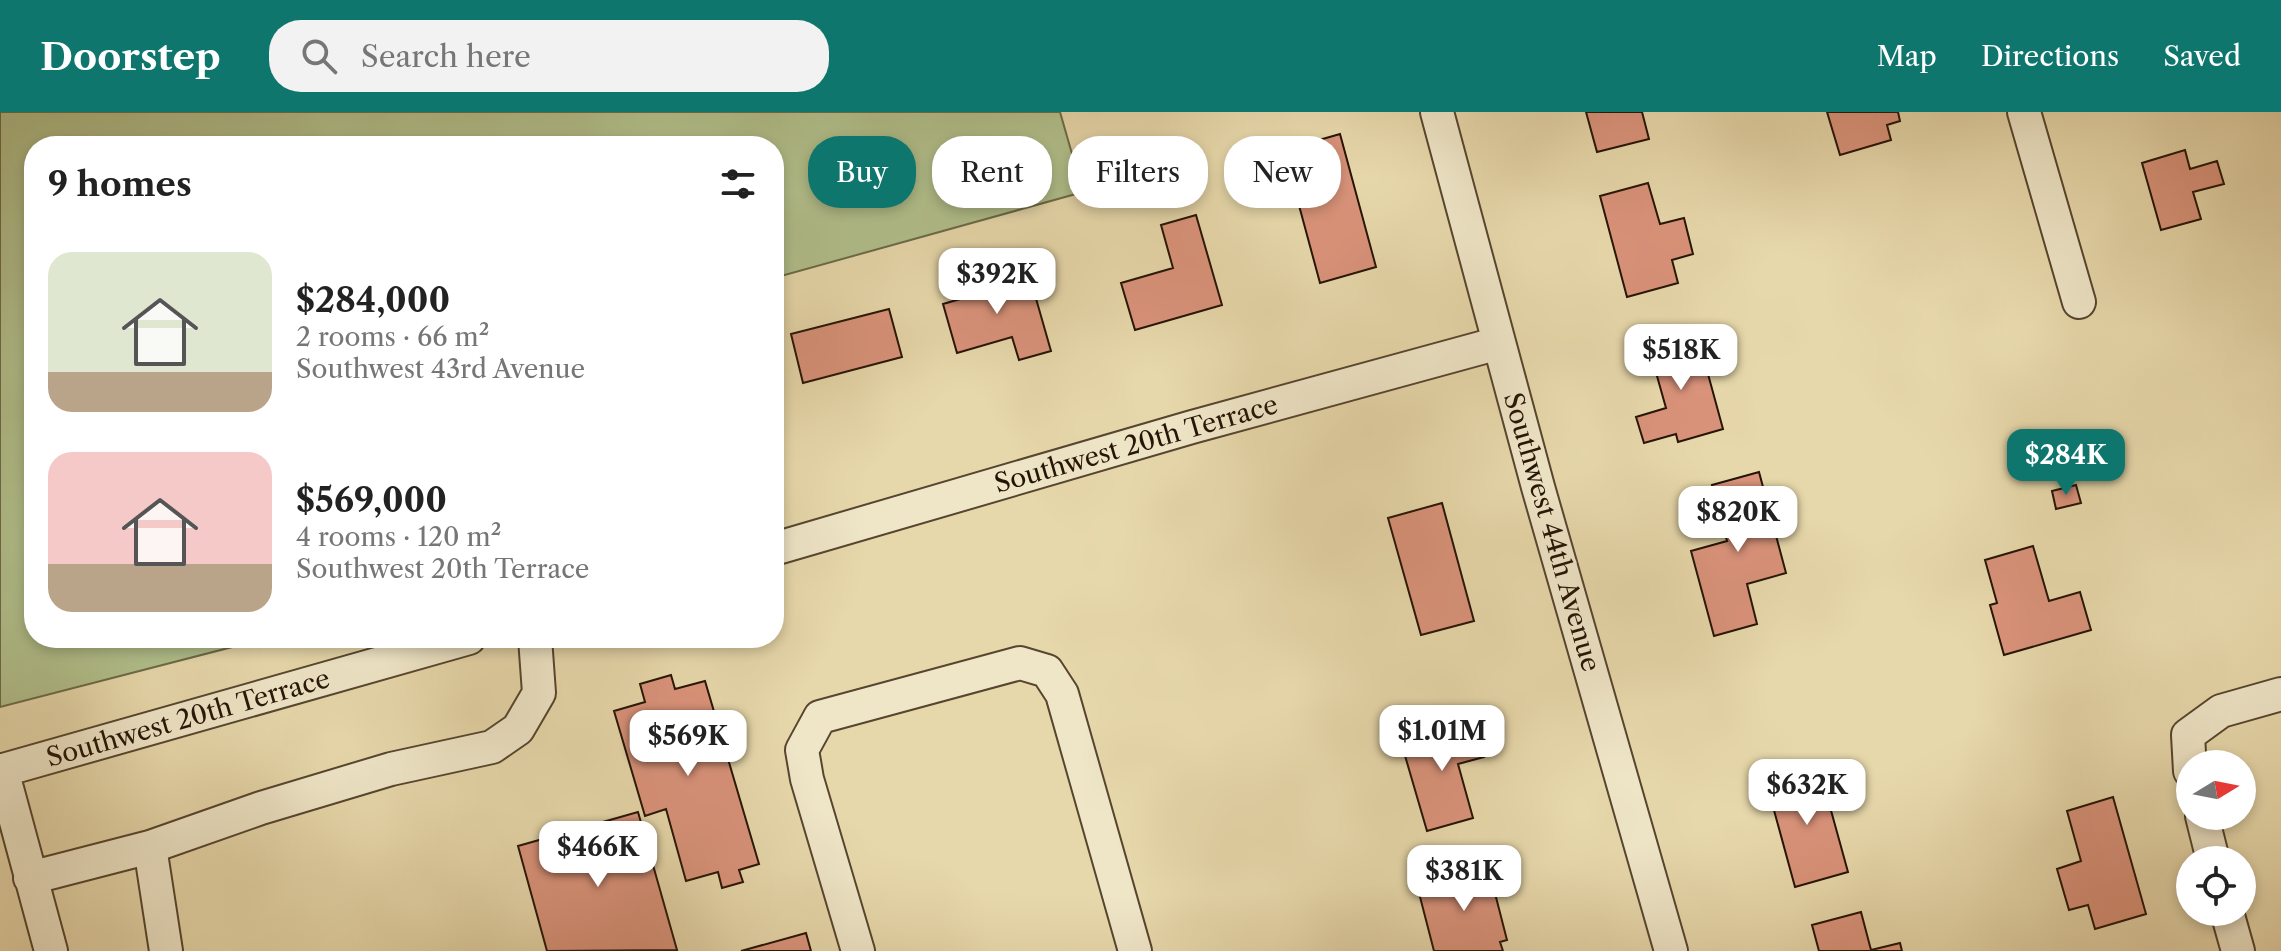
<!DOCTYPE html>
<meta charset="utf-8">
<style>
body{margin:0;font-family:"Libre Caslon Text",serif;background:#f2f2f2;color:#222;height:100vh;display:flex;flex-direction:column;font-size:30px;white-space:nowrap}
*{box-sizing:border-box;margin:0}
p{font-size:26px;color:#767676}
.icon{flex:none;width:44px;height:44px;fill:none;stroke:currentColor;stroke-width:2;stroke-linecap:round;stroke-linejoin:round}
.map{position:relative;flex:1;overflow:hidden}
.sheet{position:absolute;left:24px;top:24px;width:760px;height:512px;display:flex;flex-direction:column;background:#fff;border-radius:32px;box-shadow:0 4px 12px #0003}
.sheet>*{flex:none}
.top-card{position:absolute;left:808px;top:24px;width:760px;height:72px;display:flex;gap:16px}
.needle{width:52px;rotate:80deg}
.fabs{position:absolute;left:2176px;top:638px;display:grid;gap:16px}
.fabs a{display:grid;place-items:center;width:80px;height:80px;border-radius:50%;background:#fff;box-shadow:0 4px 12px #0003;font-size:40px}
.price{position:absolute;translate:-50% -68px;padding:0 18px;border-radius:16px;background:#fff;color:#222;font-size:26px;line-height:52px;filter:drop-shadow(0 2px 4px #0008)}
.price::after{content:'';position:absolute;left:50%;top:48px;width:24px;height:18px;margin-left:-12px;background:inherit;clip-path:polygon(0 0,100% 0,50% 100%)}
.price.current{background:#0f766e;color:#fff}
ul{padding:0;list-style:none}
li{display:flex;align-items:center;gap:24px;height:200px;padding:0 24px}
li span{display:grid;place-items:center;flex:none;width:224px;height:160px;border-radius:24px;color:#555}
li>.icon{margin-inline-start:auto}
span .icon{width:96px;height:96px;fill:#fffc;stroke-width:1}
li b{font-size:34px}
h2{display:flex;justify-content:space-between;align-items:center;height:96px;padding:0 24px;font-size:34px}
.pill{padding:0 28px;border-radius:32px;background:#fff;box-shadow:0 4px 12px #0003;font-size:28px;line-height:72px}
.pill.current{background:#0f766e;color:#fff}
header{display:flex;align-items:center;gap:48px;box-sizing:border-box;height:112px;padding:0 40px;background:#0f766e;color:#fff}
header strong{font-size:38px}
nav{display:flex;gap:44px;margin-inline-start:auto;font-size:28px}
.search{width:560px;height:72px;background:#f2f2f2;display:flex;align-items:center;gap:20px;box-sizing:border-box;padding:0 28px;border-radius:32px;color:#767676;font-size:30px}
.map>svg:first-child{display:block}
.green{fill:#b1c08c;stroke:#6b6a49;stroke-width:2}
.building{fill:#da937b;stroke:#251406;stroke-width:2}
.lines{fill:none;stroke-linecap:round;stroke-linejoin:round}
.minor-casing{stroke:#56452f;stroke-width:36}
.minor{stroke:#efe6c8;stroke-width:32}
.labels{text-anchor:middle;stroke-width:6;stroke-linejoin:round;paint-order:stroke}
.street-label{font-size:26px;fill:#251406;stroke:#efe6c8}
</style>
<header>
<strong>Doorstep</strong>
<div class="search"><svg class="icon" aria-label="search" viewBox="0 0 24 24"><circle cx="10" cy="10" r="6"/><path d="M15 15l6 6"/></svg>Search here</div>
<nav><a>Map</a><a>Directions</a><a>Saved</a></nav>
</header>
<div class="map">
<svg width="2281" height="839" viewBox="0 0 2281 839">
<rect width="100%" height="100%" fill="#e7d8ab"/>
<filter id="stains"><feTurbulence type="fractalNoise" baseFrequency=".0025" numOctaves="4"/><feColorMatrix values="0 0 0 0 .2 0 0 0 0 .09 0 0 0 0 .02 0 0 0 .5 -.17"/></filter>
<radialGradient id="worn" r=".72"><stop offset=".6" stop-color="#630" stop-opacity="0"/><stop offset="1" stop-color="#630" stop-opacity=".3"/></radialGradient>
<path class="green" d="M0,0H1060L1083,80L774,166V34H34V526H267L0,595Z"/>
<path class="building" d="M1586,0H1642L1649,27L1597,40Z
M1827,0H1898L1900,9L1887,13L1891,28L1840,43Z
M1340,22L1376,155L1320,171L1284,38Z
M2185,38L2190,57L2217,49L2224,72L2193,80L2201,107L2161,118L2142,51Z
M1648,71L1660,112L1684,106L1693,142L1672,148L1678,171L1627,185L1600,84Z
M1196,103L1222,193L1135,218L1121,171L1173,156L1161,113Z
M997,156L1003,177L1031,169L1051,239L1019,248L1012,225L957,241L943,192L967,185L961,166Z
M889,197L902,245L803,271L791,222Z
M1696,218L1723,317L1678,330L1676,322L1644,331L1636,305L1666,296L1648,232Z
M1759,360L1786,461L1747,472L1757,512L1714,524L1691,439L1727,429L1712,373Z
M2076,373L2081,391L2056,397L2052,379Z
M1442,391L1474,509L1421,523L1388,406Z
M2033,434L2049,489L2080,480L2091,518L2004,543L1990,493L1997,491L1985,448Z
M671,563L675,577L705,569L759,752L739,758L743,770L722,776L718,760L686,769L666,697L645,704L614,599L645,590L640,572Z
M1474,610L1484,645L1458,652L1473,706L1427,719L1401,630Z
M1819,655L1848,760L1795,775L1766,669Z
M2113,685L2146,802L2095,817L2088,793L2069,798L2057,757L2081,749L2067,699Z
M638,700L677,838L547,839L518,734Z
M1488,754L1507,828L1500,830L1503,839H1434L1419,781L1433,777L1431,769Z
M1861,800L1871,838L1900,831L1902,839H1819L1812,813Z
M806,821L811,839H741Z"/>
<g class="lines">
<g class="minor-casing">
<path id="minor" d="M1437,0L1538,375L1671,839
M2024,0L2079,190
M774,437L1192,315L1499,231
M2,658L51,839
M0,659L469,526
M2190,659L2188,623L2221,599L2281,582
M2202,704L2213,748
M30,766L150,735
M2227,800L2238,839
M166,839L150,735L261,696L391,657L492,635L518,617L539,581L535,526
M858,839L807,667L802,638L820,605L1020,551L1047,559L1062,582L1135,839"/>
</g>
<use href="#minor" class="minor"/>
</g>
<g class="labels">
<g class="street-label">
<text transform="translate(1136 332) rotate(-16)" y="9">Southwest 20th Terrace</text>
<text transform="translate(1552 420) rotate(74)" y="9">Southwest 44th Avenue</text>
<text transform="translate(188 606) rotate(-16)" y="9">Southwest 20th Terrace</text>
</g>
</g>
<rect width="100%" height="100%" filter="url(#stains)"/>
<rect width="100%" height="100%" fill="url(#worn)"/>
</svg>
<div class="fabs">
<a><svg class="needle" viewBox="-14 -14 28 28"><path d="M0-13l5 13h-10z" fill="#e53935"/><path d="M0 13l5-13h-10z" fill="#767676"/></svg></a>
<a><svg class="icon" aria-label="locate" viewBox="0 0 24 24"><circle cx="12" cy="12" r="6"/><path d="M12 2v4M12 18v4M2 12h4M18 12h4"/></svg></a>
</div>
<b class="price" style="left:997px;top:204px">$392K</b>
<b class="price" style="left:1681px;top:280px">$518K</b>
<b class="price current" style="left:2066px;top:385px">$284K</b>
<b class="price" style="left:1738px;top:442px">$820K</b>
<b class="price" style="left:1442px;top:661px">$1.01M</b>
<b class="price" style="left:688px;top:666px">$569K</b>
<b class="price" style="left:1807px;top:715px">$632K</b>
<b class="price" style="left:598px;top:777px">$466K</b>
<b class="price" style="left:1464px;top:801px">$381K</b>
<div class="top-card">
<a class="pill current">Buy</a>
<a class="pill">Rent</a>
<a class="pill">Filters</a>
<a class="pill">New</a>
</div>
<section class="sheet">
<h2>9 homes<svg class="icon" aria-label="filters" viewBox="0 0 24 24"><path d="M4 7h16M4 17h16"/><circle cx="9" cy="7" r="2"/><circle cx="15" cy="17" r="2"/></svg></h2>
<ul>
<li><span style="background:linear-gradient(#dfe7d0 75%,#b9a48a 0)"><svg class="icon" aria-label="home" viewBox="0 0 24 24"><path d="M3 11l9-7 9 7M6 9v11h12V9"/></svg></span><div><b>$284,000</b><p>2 rooms · 66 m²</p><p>Southwest 43rd Avenue</p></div></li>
<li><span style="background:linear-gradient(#f6c9c9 70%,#b9a48a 0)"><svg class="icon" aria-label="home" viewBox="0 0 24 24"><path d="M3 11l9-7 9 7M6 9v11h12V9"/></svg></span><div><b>$569,000</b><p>4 rooms · 120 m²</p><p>Southwest 20th Terrace</p></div></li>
</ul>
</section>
</div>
